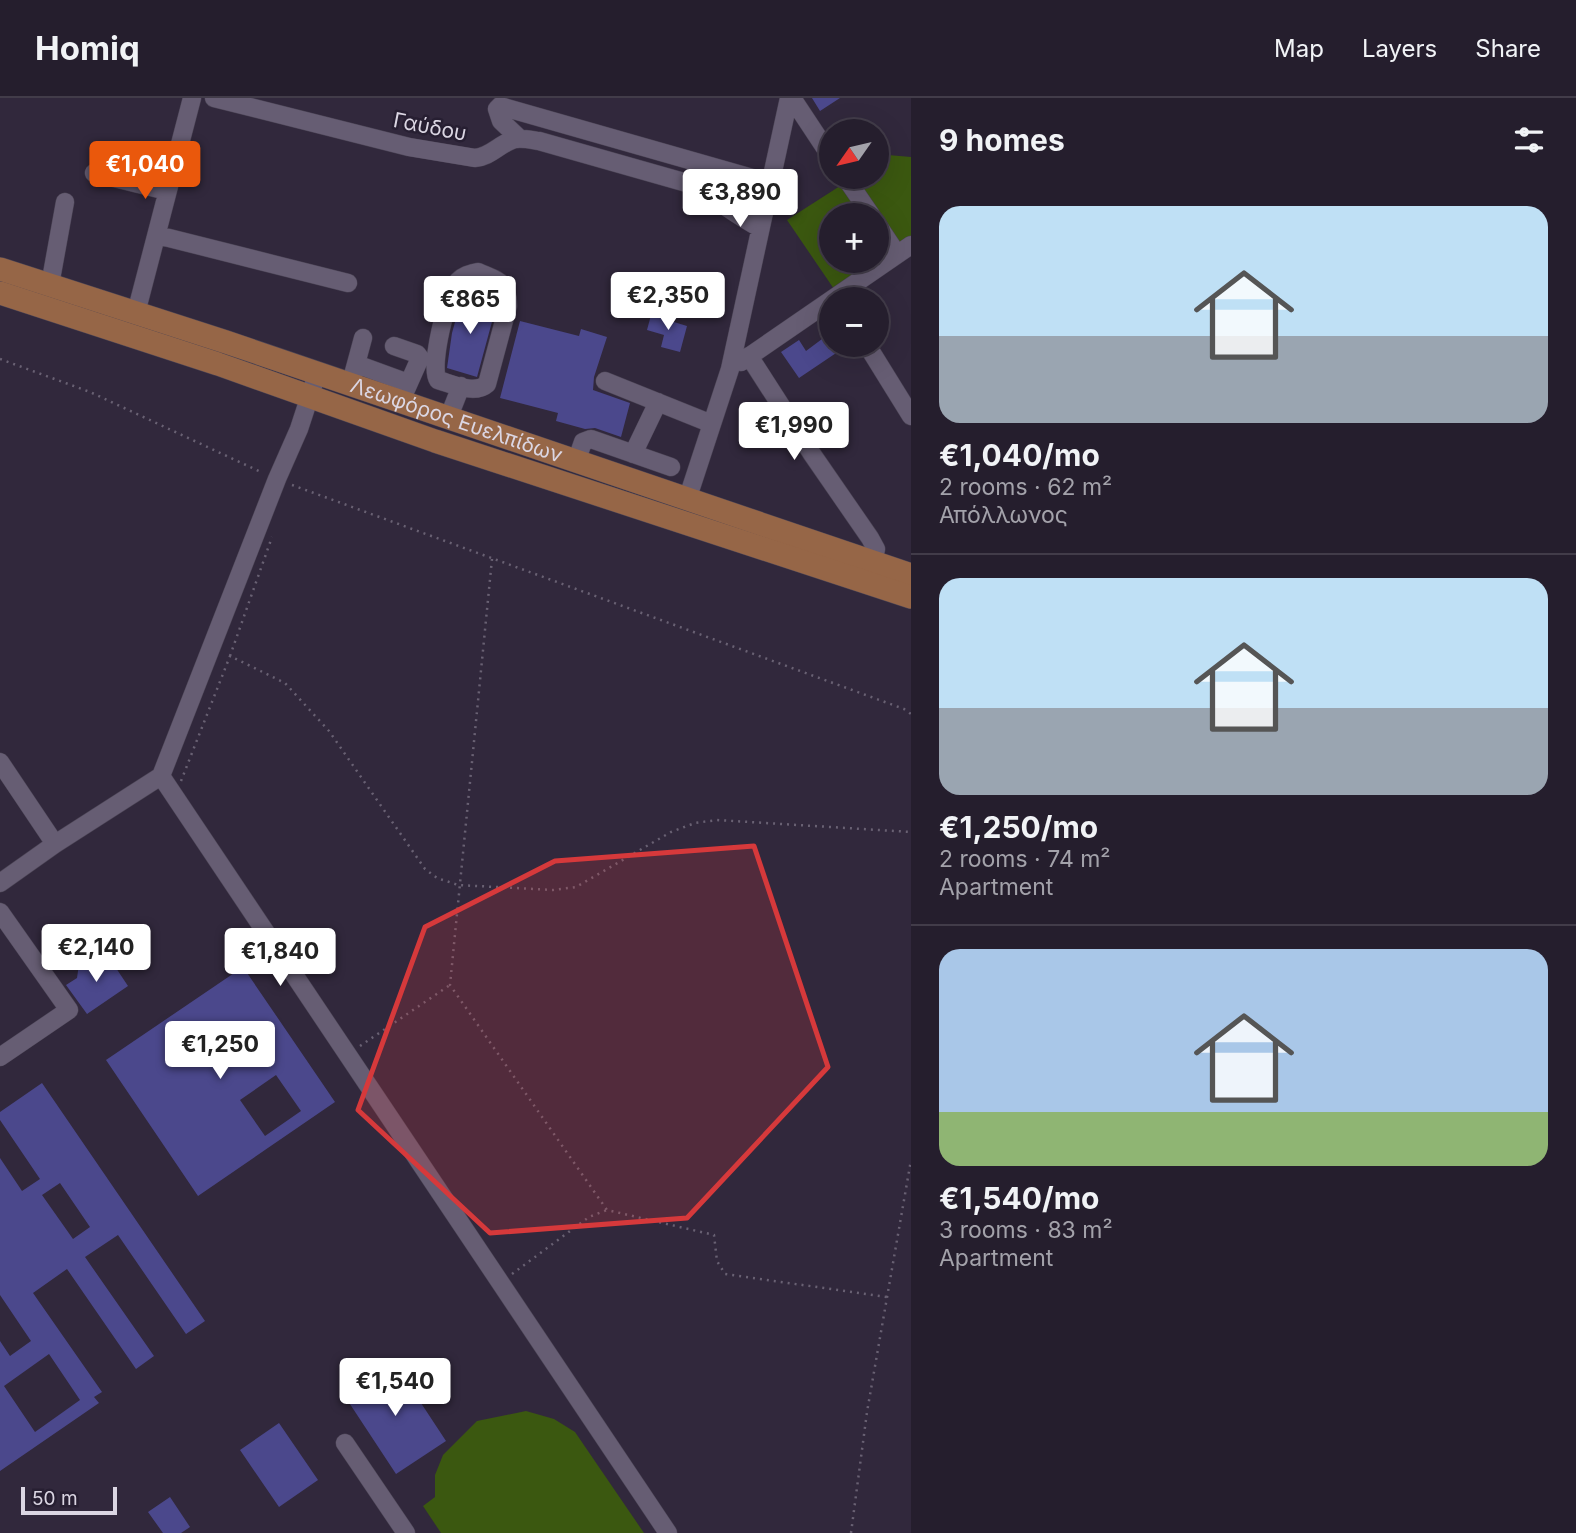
<!DOCTYPE html>
<meta charset="utf-8">
<style>
body{margin:0;font-family:Inter,sans-serif;background:#2d2735;color:#f1f3f6;height:100vh;display:flex;flex-direction:column;font-size:26px;white-space:nowrap}
*{box-sizing:border-box;margin:0}
p{font-size:23px;color:#a3a2aa}
.icon{flex:none;width:38px;height:38px;fill:none;stroke:currentColor;stroke-width:2;stroke-linecap:round;stroke-linejoin:round}
.map{position:relative;flex:1;overflow:hidden}
.side{display:flex;flex-direction:column;background:#251e2d;width:665px}
.side>*{flex:none}
.needle{width:46px;rotate:236deg}
.fabs{position:absolute;left:819px;top:21px;display:grid;gap:14px}
.fabs a{display:grid;place-items:center;width:70px;height:70px;border-radius:50%;background:#251e2d;box-shadow:0 7px 28px #0002,0 0 0 2px #423c49;font-size:35px}
.scale{position:absolute;left:21px;bottom:18px;width:96px;box-sizing:border-box;padding-left:7px;border:4px solid #dbd6e3;border-top:0;font-size:19px;line-height:24px;white-space:nowrap;color:#dbd6e3;-webkit-text-stroke:5px #271f32;paint-order:stroke}
.price{position:absolute;translate:-50% -60px;padding:0 16px;border-radius:7px;background:#fff;color:#222;font-size:23px;line-height:46px;filter:drop-shadow(0 2px 4px #0008)}
.price::after{content:'';position:absolute;left:50%;top:42px;width:21px;height:16px;margin-left:-10px;background:inherit;clip-path:polygon(0 0,100% 0,50% 100%)}
.price.active{background:#ea580c;color:#fff}
ul{padding:0;list-style:none}
li{display:grid;align-content:center;gap:14px;height:371px;padding:0 28px}
li+li{border-top:2px solid #423c49}
li span{display:grid;place-items:center;height:217px;border-radius:21px;color:#555}
li>.icon{margin-inline-start:auto}
span .icon{width:126px;height:126px;fill:#fffc;stroke-width:1}
li b{font-size:30px}
h2{display:flex;justify-content:space-between;align-items:center;height:84px;padding:0 28px;font-size:30px}
header{display:flex;align-items:center;gap:42px;box-sizing:border-box;height:98px;padding:0 35px;background:#251e2d;border-bottom:2px solid #423c49}
header strong{font-size:33px}
nav{display:flex;gap:38px;margin-inline-start:auto;font-size:24px}
main{display:flex;flex:1;min-height:0}
.map>svg:first-child{display:block}
.green{fill:#3b5810}
.building{fill:#4b488c;fill-rule:evenodd}
.lines{fill:none;stroke-linecap:round;stroke-linejoin:round}
.minor-casing{stroke:#4b4455;stroke-width:19}
.major-casing{stroke:#4b4455;stroke-width:24}
.path{stroke:#696173;stroke-width:2.5;stroke-dasharray:2 5;stroke-linecap:butt}
.minor{stroke:#665d73;stroke-width:18}
.major{stroke:#966647;stroke-width:23}
.marked{fill:#d6393b;fill-opacity:0.2;stroke:#d6393b;stroke-width:5;stroke-linejoin:round}
.labels{text-anchor:middle;stroke-width:5;stroke-linejoin:round;paint-order:stroke}
.street-label{font-size:21px;fill:#dbd6e3;stroke:#271f32}
</style>
<header>
<strong>Homiq</strong>
<nav><a>Map</a><a>Layers</a><a>Share</a></nav>
</header>
<main>
<div class="map">
<svg width="911" height="1435" viewBox="0 0 911 1435">
<rect width="100%" height="100%" fill="#31283c"/>
<path class="green" d="M888,57L911,59V139L877,162V117H831V163H876L834,191L787,122L854,79H877V64Z
M526,1313L554,1321L575,1334L644,1435H441L423,1408L435,1399V1377L443,1357L477,1323Z"/>
<path class="building" d="M812,0H840L820,13Z
M462,199L496,209L477,279L447,270L452,235Z
M651,217L687,228L680,254L661,249L664,237L647,232Z
M520,223L579,238L581,231L607,239L594,279L593,292L630,305L621,339L595,330L585,331L556,323L558,315L500,300Z
M831,227V247H848L799,280L781,254L799,242L806,253L822,241L819,235Z
M108,858L128,888L87,916L66,887L77,880L79,866L88,863L98,866Z
M243,869L335,1004L198,1098L106,962ZM276,977L301,1013L265,1038L240,1002Z
M42,985L205,1223L186,1236L118,1137L85,1159L154,1258L136,1271L67,1171L33,1195L102,1294L94,1299L99,1305L0,1373V1243L10,1258L31,1243L0,1197V1060L22,1093L40,1081L0,1022V1014ZM60,1085L90,1129L73,1141L42,1097ZM49,1256L80,1302L35,1334L4,1288Z
M394,1264L446,1343L396,1376L344,1297Z
M279,1325L318,1382L279,1409L240,1352Z
M170,1399L190,1429L181,1435H163L148,1414Z"/>
<g class="lines">
<g class="minor-casing">
<path id="minor" d="M214,0L409,49L475,60C491,59 501,44 516,41C523,40 532,42 539,43L687,85C713,98 735,117 760,130
M792,0L831,59
M519,40L501,23L497,11L500,8L770,85
M94,75L167,93
M845,79L871,117
M877,126L897,156
M157,137L348,185
M478,174C498,183 508,183 508,208L487,286C475,297 452,286 438,282C429,270 447,195 458,183C464,177 470,176 478,174Z
M50,187L65,104
M136,215L192,0
M867,247L911,318
M394,248L417,256L420,260L400,305
M749,258L812,356L870,440L876,451L873,464
M741,264L911,147
M356,266L408,285
M317,276L299,331L277,381L161,678L668,1435
M353,277L363,240
M605,283L712,326
M448,321L461,288
M633,356L658,304
M576,364L583,344L591,341L671,369
M687,402L730,271L789,0
M0,664L55,746
M0,785L55,746L161,678
M0,814L69,912L0,959
M345,1345L406,1435"/>
</g>
<g class="major-casing">
<g id="major">
<path id="s1" d="M0,171L226,244L911,477"/>
<path d="M0,195L218,266L435,343L911,499"/>
</g>
</g>
<path class="path" d="M0,261L90,294L263,375
M292,387L904,611L911,616
M492,461L450,887L607,1112L714,1137L717,1163L725,1176L887,1199
M230,558L272,439
M181,683L230,558L285,585L329,633L425,771L437,780L458,787L553,792L576,789L671,734L695,725L717,722L911,734
M360,948L450,887
M512,1176L589,1119L607,1112
M851,1435L867,1314L911,1062"/>
<use href="#minor" class="minor"/>
<use href="#major" class="major"/>
</g>
<path class="marked" d="M754,748L828,969L687,1120L490,1135L358,1012L425,829L555,763Z"/>
<g class="labels">
<g class="street-label">
<text transform="translate(430 29) rotate(11)" y="7">Γαύδου</text>
<text dy="7" stroke="none"><textPath href="#s1" startOffset="481">Λεωφόρος Ευελπίδων</textPath></text>
</g>
</g>
</svg>
<div class="fabs">
<a><svg class="needle" viewBox="-14 -14 28 28"><path d="M0-13l5 13h-10z" fill="#e53935"/><path d="M0 13l5-13h-10z" fill="#a3a2aa"/></svg></a>
<a>+</a>
<a>−</a>
</div>
<div class="scale">50 m</div>
<b class="price active" style="left:145px;top:103px">€1,040</b>
<b class="price" style="left:740px;top:131px">€3,890</b>
<b class="price" style="left:668px;top:234px">€2,350</b>
<b class="price" style="left:470px;top:238px">€865</b>
<b class="price" style="left:794px;top:364px">€1,990</b>
<b class="price" style="left:96px;top:886px">€2,140</b>
<b class="price" style="left:280px;top:890px">€1,840</b>
<b class="price" style="left:220px;top:983px">€1,250</b>
<b class="price" style="left:395px;top:1320px">€1,540</b>
</div>
<section class="side">
<h2>9 homes<svg class="icon" aria-label="filters" viewBox="0 0 24 24"><path d="M4 7h16M4 17h16"/><circle cx="9" cy="7" r="2"/><circle cx="15" cy="17" r="2"/></svg></h2>
<ul>
<li><span style="background:linear-gradient(#bfe0f5 60%,#9aa5b1 0)"><svg class="icon" aria-label="home" viewBox="0 0 24 24"><path d="M3 11l9-7 9 7M6 9v11h12V9"/></svg></span><div><b>€1,040/mo</b><p>2 rooms · 62 m²</p><p>Απόλλωνος</p></div></li>
<li><span style="background:linear-gradient(#bfe0f5 60%,#9aa5b1 0)"><svg class="icon" aria-label="home" viewBox="0 0 24 24"><path d="M3 11l9-7 9 7M6 9v11h12V9"/></svg></span><div><b>€1,250/mo</b><p>2 rooms · 74 m²</p><p>Apartment</p></div></li>
<li><span style="background:linear-gradient(#a9c7e8 75%,#8fb573 0)"><svg class="icon" aria-label="home" viewBox="0 0 24 24"><path d="M3 11l9-7 9 7M6 9v11h12V9"/></svg></span><div><b>€1,540/mo</b><p>3 rooms · 83 m²</p><p>Apartment</p></div></li>
</ul>
</section>
</main>
